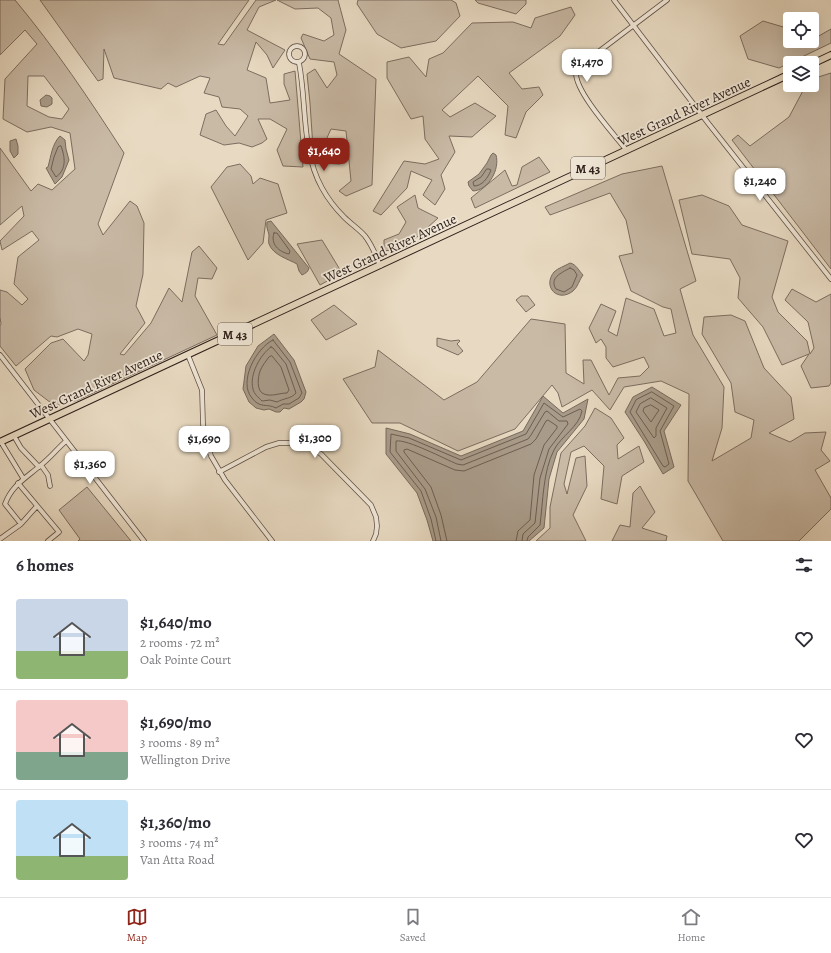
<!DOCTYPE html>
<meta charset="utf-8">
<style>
body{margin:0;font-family:Alegreya,serif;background:#f7f7f7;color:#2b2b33;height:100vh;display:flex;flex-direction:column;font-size:15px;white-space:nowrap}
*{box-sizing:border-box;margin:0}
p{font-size:13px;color:#7c7c81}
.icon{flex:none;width:22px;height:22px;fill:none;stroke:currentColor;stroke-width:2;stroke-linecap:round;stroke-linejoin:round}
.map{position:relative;height:541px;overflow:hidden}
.sheet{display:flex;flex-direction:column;background:#fff;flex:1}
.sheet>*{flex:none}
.fabs{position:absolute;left:783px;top:12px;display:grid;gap:8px}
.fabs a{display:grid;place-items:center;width:36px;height:36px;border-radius:4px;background:#fff;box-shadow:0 4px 16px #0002;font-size:20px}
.price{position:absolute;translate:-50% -34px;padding:0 9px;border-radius:8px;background:#fff;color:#222;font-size:13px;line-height:26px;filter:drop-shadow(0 1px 2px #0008)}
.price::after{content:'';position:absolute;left:50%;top:24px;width:12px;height:9px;margin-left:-6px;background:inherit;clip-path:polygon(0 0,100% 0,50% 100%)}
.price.active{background:#8f2418;color:#fff}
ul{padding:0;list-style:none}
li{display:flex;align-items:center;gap:12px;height:100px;padding:0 16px}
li+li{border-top:1px solid #e1e1e2}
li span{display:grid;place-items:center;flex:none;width:112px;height:80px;border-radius:4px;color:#555}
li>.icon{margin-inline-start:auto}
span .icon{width:48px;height:48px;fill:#fffc;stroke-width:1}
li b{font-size:17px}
h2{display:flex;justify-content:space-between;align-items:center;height:48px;padding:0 16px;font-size:17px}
.dock{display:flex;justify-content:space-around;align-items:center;height:56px;border-top:1px solid #e1e1e2;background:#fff;font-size:11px;color:#7c7c81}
.dock a{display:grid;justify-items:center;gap:2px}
.dock .active{color:#8f2418}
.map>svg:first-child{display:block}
.green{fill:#c9baa6;stroke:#7c6d60;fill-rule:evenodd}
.water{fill:#a99b89;stroke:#786a5d}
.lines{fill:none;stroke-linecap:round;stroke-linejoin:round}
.shore{stroke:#6c5e52;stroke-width:1}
.street-casing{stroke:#5d4e45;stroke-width:5.5}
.primary-casing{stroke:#2f201b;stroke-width:8}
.street{stroke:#f0e7d7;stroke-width:4}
.primary{stroke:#e8dac2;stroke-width:6}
.labels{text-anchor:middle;stroke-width:3.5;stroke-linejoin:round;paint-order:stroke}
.shield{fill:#f0e7d7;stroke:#695c53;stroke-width:1}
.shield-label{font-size:13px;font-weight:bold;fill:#2f201b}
.street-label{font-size:14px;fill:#2f201b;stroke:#f0e7d7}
</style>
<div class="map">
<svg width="831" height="541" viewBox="0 0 831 541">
<rect width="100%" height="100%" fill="#e8dac2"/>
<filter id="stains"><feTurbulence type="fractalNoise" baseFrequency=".005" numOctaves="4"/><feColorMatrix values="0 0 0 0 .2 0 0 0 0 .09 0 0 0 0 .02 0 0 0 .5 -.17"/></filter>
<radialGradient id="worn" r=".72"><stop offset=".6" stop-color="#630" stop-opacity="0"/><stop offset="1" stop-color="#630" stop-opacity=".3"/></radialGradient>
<path class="green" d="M0,0H15C55,48 90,100 124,153L98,224L103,235L130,201L137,206L144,223L143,274L136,306L145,323L120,354L124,355L151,323L169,288L182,302L192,252L199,246L217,268L212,279L198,278L195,296L217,335L78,400L55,406L34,390L25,369L51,343L63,339L84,361L88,355L92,334L78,329L57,337L51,336L16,366L0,346V326L1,324L0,317V290L7,292L22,305L28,299L14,284L18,257L39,240L32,231L2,250L0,241L24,216L22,206L0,225V148L31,191L38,184L52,190L75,169L70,133L51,127L27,132L3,119L5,79L37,44L25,30L0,55ZM28,76H44L69,109L62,119L49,117L27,106Z
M40,0H249L218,44L224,45L256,0H276L259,7L247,30L285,50L273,68L267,55L256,42L247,70L266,78L270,103L290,100L284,84V74L295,71L303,167L283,166L277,150L287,129L270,119H258L267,139L262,143L252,147L239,143L224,145L200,135L206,114L216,110L226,126L235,136L248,116L240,109L222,107L219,97L204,93L210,78L200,76L176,87L168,83L161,89L114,78L104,49L103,79L98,81Z
M277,0H338L346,30L339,54L376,79L372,185L346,196L339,191L351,181L346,131L331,129L326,140L340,158V164L323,163L313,148L310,103L307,74L315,69L327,88L337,75L334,62L310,59L301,38L303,34L324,41L334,35L331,18L318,8L295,9Z
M358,0H451L456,3L460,16L436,41L401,48L377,34L357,4Z
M475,0H526V4L516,14L478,3Z
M571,7L575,15L560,36L509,73L522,89L539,87L543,95L526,112L516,138L505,135L508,106L478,76L442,110L450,117L475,103L496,116L472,137L449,136L455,152L441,175L445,189L435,205L423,195L432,180L411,171L407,188L381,215L373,211L404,161L425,164L439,159L425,139L423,116L411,119L387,78V62L409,57L426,77L429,59L443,53L472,23L513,22L531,28L535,18Z
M763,21L790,29V41H812V35L817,37L831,29V43L779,68L748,59L740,36Z
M831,73V269L732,140L738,135L750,146L789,117L806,85H812V79Z
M539,157L550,172L475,208L471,198L505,170L512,186L517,185L522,167Z
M240,164L251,176L253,184L260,178L278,184L287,213L266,220L263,243L248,260L211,187L227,167Z
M662,166L696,281L680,289L693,335L724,387L722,428L712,461L751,438L754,420L735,412L731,383L702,334L704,317L731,315L745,321L764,368L791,397L794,419L769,433L790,442L805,433L826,432L821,450L830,461L815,470L831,498V509L799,541H723L688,481L689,394L661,381L624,387L610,410L592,390L562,407L558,393L552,385L515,429L458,451L400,423H372L343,379L375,367L378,350L444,400L477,382L531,319L565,324L566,373L584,384L583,360H591L609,395L618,378L640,376L649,367L644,357L613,367L606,358V347L601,339L596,343L589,328L601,304L616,311L608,331L617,336L626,298L654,309L664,336L676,333L671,309L663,307L631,291L619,256L633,253L626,220L610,193L550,215L545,207L622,174Z
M415,195L418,208L438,218L405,248L384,251V240L399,234L406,222L397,207Z
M702,195L729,206L742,225L788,241L772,297L778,312L807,341L810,354L814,348L808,322L785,300L792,289L816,302L831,294V383L829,386L811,388L801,366L809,354L782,365L763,327L738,298L740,278L730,259L692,254L679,200Z
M322,240L342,273L320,285L297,244Z
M521,296H528L535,305L526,312L516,300Z
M334,305L357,324L326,340L311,320Z
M437,338L451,341L459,340L460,341L457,344L463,351L458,355L437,346Z
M595,408L611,418L624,438L617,445L618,459L639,446L644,462L622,476L617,504L601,499L604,466L584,446L571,452L564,484L567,494L576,458L585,456L587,486L573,515L586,541H536L550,528V507L561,453L585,426Z
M640,486L655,512L642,528L667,536L666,541H612L620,525L630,527L633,493Z
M87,487L131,541H78L80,539L59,510Z"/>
<path class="water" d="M46,95L50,96L52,98V104L47,107L41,106L40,100Z
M60,136L65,140L66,149L69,160L62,177L55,184L46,168L48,167C51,156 52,144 60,136Z
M16,139L18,146V154L14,158L10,151V141Z
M493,153L496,155C500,169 489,190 473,191L469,186L468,182L479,174L487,163L491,155Z
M271,221L309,268C308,272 306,273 302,275L299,271L297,264C288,259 273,255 269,244C268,241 269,238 269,235C268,230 266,228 267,222Z
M570,263C576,264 579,271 583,275C579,280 578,287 573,291C558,303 542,287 554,272C558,268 565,266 570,263Z
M274,334L294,360L306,392L304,399L301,402L289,409L284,408L280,412H276L269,409L264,410L256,408L249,402L243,389L246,366L258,346Z
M652,387L681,405L664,431L674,467L663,474L644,441L625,412L633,397Z
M543,396L563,413L588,399L584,419L557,452L549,479L544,528L529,541H433L427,520L417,493L386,454V428L410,434L461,456L523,431Z"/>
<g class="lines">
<path class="shore" d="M61,146C65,157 67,169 56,177L51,169L54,157L58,147Z
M487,169H489L491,170C488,178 482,186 474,186L473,182L481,177Z
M274,233H277L290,251L289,254C279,252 270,244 274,233Z
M570,268L574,270L577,275L572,287L564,292L556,289C549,278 561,273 570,268Z
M273,340L290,362L302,393L299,398L289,404H283L276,408C267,403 260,409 252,398C238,382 256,348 273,340Z
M271,347L273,348L286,364L296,393C291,399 284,398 277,402L270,400L262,401C258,397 254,394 253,389C249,375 260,355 271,347Z
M272,356L281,367L289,390L287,393C279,393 272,397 264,394C256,391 258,377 260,371C262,366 266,361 269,357Z
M652,392L674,406L660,431L669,464L665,467L663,466L630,412L636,400Z
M651,398L667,408L656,428V436L654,438L636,412L640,404Z
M651,405L659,410L651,422L643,411L644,408Z
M436,541L431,519L421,491L390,452L391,434L409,438L461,460L526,434L544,403L563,417L580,409L582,411C579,427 561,436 554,450C543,471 543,502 540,525L528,537L527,541
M441,541L436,517L425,489L396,451V441C407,439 445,459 457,464L463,465L528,439L531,435L545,412L547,411L559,421H567L568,424L549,449L540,478L535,523L523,534L522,541
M447,541L441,515L431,487L404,452V450L407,449L455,470L464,471L531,444L536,439L546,421L548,420L557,426V428L544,445L534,475L530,520L518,531L516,541"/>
<g class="street-casing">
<path id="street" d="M614,0L708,123L831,279
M289 54a8 8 0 1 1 16 0a8 8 0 1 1-16 0Z
M299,63C307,104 301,150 322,188C328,199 336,209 344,217C351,224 359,229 365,236C372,245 376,255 380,266
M627,151C614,134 577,94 576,74L585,62L667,0
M0,355L144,541
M188,355L202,390L203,424L206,441L211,456L225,480L272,541
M14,436L21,448L39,467
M1,442L23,478
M41,465L48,475L50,486
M219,472L266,447L279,443H292L309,446L321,454L371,505L376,517L377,526L376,534L373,541
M18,483L59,532L48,541
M21,524L5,504C12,485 26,478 41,465C50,458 57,449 66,441
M0,539L21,524L37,506"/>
</g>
<g class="primary-casing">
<path id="primary" d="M812,64L831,55
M0,442L790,74"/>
</g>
<use href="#street" class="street"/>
<use href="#primary" class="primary"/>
</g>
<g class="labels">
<g class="shield">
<rect x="571" y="157" width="34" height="22" rx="3"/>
<rect x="218" y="323" width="34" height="22" rx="3"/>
</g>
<g class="shield-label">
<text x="588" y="173">M 43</text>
<text x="235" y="339">M 43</text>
</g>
<g class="street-label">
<text transform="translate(684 111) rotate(-25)" y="5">West Grand River Avenue</text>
<text transform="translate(390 248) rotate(-25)" y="5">West Grand River Avenue</text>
<text transform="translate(96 384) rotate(-25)" y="5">West Grand River Avenue</text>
</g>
</g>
<rect width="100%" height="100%" filter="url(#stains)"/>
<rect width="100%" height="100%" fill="url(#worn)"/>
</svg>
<div class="fabs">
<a><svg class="icon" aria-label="locate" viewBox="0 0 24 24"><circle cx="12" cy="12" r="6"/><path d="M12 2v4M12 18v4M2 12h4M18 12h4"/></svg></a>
<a><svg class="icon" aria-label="layers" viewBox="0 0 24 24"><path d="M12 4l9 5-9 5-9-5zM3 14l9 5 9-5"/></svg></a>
</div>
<b class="price" style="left:587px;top:83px">$1,470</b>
<b class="price active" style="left:324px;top:172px">$1,640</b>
<b class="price" style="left:760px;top:202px">$1,240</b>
<b class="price" style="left:315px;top:459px">$1,300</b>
<b class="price" style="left:204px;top:460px">$1,690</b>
<b class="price" style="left:90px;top:485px">$1,360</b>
</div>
<section class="sheet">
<h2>6 homes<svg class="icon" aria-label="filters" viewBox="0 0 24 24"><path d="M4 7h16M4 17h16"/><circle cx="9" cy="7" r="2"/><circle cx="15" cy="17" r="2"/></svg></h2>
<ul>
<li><span style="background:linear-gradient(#c9d6e8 65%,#8fb573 0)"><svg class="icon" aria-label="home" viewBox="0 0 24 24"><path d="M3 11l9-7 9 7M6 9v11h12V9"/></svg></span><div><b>$1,640/mo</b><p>2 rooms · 72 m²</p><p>Oak Pointe Court</p></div><svg class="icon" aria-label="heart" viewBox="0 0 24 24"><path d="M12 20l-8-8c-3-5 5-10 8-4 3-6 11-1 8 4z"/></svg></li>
<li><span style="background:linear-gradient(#f6c9c9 65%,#7fa58c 0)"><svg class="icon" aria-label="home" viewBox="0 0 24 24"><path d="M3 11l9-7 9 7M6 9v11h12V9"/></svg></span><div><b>$1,690/mo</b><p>3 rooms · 89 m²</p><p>Wellington Drive</p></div><svg class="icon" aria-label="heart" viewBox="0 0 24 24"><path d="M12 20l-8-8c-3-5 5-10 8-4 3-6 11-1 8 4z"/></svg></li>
<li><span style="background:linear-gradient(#bfe0f5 70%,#8fb573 0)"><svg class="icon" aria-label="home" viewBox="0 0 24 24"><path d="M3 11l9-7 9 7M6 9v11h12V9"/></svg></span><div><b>$1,360/mo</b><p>3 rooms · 74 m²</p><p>Van Atta Road</p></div><svg class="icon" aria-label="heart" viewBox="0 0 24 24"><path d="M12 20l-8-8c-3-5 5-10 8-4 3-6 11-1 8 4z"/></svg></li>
</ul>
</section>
<nav class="dock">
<a class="active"><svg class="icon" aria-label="map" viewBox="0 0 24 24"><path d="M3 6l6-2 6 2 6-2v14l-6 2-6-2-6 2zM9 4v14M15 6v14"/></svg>Map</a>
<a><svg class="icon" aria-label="saved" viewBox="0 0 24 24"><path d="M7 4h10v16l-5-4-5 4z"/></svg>Saved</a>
<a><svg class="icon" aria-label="home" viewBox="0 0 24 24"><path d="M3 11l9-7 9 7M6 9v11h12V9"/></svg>Home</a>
</nav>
